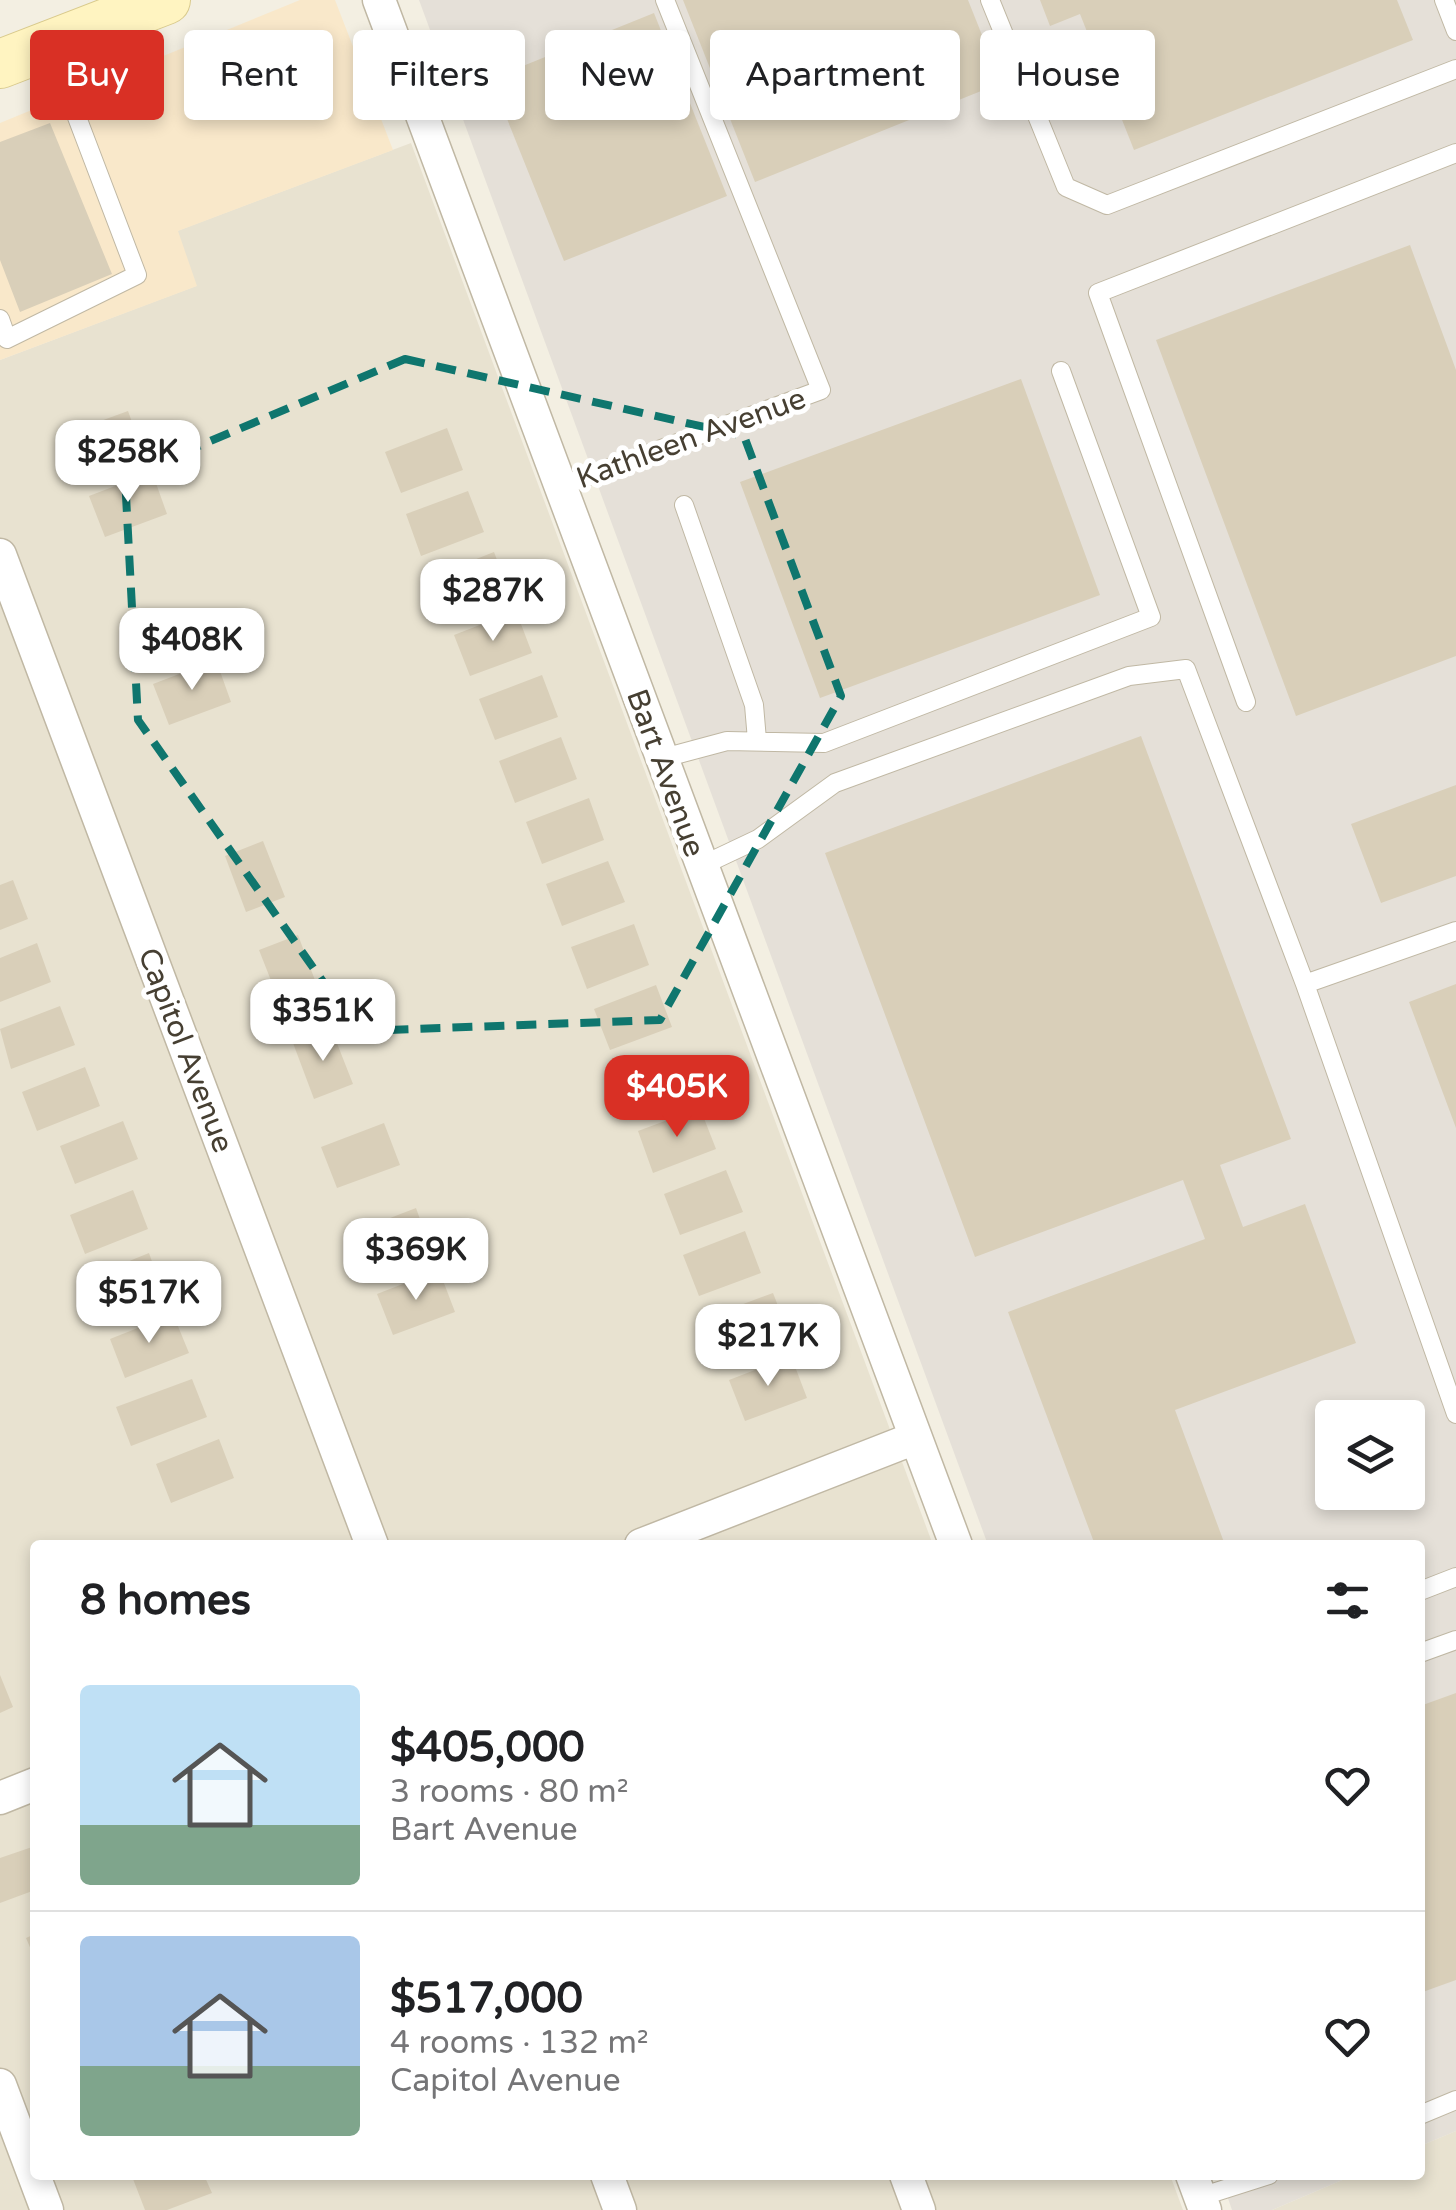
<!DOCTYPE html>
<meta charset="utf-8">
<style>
body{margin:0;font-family:"Varela Round",sans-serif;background:#f2f2f2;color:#202124;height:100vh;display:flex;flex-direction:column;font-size:38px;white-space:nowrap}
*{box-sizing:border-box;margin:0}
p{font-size:32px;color:#757577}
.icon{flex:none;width:55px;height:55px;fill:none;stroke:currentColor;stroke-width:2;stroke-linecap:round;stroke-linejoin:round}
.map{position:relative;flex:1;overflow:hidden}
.sheet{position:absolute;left:30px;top:1540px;width:1395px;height:640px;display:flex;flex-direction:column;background:#fff;border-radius:10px;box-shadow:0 5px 15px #0003}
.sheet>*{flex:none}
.top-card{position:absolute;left:30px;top:30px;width:1398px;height:90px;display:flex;gap:20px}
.controls{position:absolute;left:1315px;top:1400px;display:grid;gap:20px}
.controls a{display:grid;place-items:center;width:110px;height:110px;border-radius:10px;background:#fff;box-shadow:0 5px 15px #0003;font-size:50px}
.price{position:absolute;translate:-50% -85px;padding:0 22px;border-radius:20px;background:#fff;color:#222;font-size:32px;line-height:65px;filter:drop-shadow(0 2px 5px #0008)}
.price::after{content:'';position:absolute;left:50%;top:60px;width:30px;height:22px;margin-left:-15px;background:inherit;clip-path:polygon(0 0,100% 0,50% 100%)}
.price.current{background:#d93025;color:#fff}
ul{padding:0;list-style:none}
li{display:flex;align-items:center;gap:30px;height:250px;padding:0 50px}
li+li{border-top:2px solid #e0e0e0}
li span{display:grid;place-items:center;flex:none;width:280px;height:200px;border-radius:10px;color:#555}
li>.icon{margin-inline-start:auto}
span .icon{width:120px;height:120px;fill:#fffc;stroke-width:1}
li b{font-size:42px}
h2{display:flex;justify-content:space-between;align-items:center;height:120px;padding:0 50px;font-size:42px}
.pill{padding:0 35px;border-radius:10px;background:#fff;box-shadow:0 5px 15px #0003;font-size:35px;line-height:90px}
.pill.current{background:#d93025;color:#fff}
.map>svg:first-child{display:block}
.residential{fill:#e8e2d0}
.commercial{fill:#f9e8ca}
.industrial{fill:#e5e0d8;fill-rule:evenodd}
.building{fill:#d9cfb9}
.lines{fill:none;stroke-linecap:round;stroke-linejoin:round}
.service-casing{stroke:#c0b8a4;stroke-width:20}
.minor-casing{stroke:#c0b8a4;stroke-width:35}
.secondary-casing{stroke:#d9ca8c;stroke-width:50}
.service{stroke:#fff;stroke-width:18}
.minor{stroke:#fff;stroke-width:32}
.secondary{stroke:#fff4c1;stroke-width:48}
.marked{fill:none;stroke:#0f766e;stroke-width:8;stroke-dasharray:20 12;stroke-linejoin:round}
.labels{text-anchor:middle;stroke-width:10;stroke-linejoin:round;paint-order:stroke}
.street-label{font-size:30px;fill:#463f32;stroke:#fff}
</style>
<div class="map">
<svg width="1456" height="2210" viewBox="0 0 1456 2210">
<rect width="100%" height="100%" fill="#f3efe2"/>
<path class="residential" d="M411,143L933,1545H35V2175H1170L1183,2210H0V360L196,286L177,231Z
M1456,2131V2210H1272L1354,2175H1420V2146Z"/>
<path class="commercial" d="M300,0H335L393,150L178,231L197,286L0,360V123Z"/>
<path class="industrial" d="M419,0H1456V2131L1420,2146V1545H988ZM1332,1418H1408V1492H1332Z
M1220,2175H1354L1272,2210H1232Z"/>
<path class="building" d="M683,0H968L1001,83L755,182Z
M1040,0H1397L1413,40L1134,150L1080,14L1050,26Z
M654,13L727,196L564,261L491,79Z
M50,123L112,274L20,312L0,260V142Z
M1410,245L1456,370V656L1296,716L1156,340Z
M1021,379L1100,595L820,698L740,482Z
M128,411L143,452L82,476L65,434Z
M447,428L463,470L401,493L385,452Z
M152,472L167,514L105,537L89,496Z
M468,491L484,532L421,556L406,514Z
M494,552L510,594L448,617L433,576Z
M516,611L532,653L470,676L454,635Z
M216,660L231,702L169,725L153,684Z
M542,675L558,717L495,740L479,699Z
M1141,736L1291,1139L1220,1165L1243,1227L1305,1204L1356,1343L1175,1410L1225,1545H1095L1008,1312L1205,1239L1183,1180L975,1257L825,853Z
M561,737L577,779L515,803L499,761Z
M1456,785V876L1381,903L1351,824Z
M589,798L604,840L542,864L526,822Z
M263,841L285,897L246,912L225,856Z
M608,861L625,902L562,926L546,884Z
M13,880L28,919L0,930V885Z
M634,924L649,965L587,989L571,947Z
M298,935L319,991L281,1006L259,950Z
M37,943L51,982L0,1002V958Z
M1456,984V1128L1409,1002Z
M656,985L672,1027L610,1050L594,1009Z
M60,1006L75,1045L11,1069L0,1029Z
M331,1028L353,1084L314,1099L293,1043Z
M85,1067L100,1106L37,1131L22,1092Z
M700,1108L716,1149L653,1173L638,1131Z
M123,1121L138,1159L75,1184L60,1146Z
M384,1123L400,1165L337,1188L321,1147Z
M726,1170L743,1212L680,1235L664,1194Z
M133,1190L148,1229L85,1254L70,1215Z
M416,1208L431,1250L370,1273L354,1232Z
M745,1231L761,1273L699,1296L683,1255Z
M149,1253L163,1293L100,1317L85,1279Z
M439,1270L455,1312L393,1335L377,1294Z
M773,1293L789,1334L727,1358L711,1316Z
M173,1314L189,1353L125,1378L110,1339Z
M791,1356L807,1398L745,1421L729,1380Z
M192,1379L207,1417L131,1446L116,1407Z
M219,1439L234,1478L171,1503L156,1464Z
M0,1675L13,1707L0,1713Z
M1456,1693V1980L1420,1993V1706Z
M35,1846V1890L0,1903V1858Z
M35,1934V1959L26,1938Z
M143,2175H204L212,2193L167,2210H145L133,2179Z"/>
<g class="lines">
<g class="service-casing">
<path id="service" d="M990,0L1066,187L1107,205L1456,69
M1444,0L1456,31
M0,319L7,339L137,275L75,112L45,50
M561,486L821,390L665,0
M684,505L754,705L757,740
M1246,702L1098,293L1456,153
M660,759L727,741L824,743L1151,617L1061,371
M701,866L758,839L835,783L1129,676L1186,669L1305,984L1456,1414
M1305,984L1456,931
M1420,1591L1456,1577
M1420,1653L1456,1640
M1420,2115L1456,2100
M1200,2197L1269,2175"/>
</g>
<g class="minor-casing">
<path id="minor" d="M379,0L956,1545
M0,555L372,1545
M641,1545L915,1438
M0,1798L35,1784
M0,2085L47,2210
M607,2175L620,2210
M906,2175L919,2210
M1192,2175L1205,2210"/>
</g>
<g class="secondary-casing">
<path id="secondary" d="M0,64L166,0"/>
</g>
<use href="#service" class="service"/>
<use href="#minor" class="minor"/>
<use href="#secondary" class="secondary"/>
</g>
<path class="marked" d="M405,359L744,436L841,696L660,1020L358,1031L138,720L125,477Z"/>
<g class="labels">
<g class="street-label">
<text transform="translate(691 438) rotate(-20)" y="10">Kathleen Avenue</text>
<text transform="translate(666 773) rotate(70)" y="10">Bart Avenue</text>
<text transform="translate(186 1050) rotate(69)" y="10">Capitol Avenue</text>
</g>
</g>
</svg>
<div class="controls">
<a><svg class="icon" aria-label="layers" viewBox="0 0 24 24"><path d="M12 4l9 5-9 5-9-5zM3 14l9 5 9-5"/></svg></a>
</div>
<b class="price" style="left:128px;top:505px">$258K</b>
<b class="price" style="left:493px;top:644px">$287K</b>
<b class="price" style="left:192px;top:693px">$408K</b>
<b class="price" style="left:323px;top:1064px">$351K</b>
<b class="price current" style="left:677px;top:1140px">$405K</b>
<b class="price" style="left:416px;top:1303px">$369K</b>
<b class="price" style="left:149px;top:1346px">$517K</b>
<b class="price" style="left:768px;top:1389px">$217K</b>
<div class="top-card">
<a class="pill current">Buy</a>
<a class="pill">Rent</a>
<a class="pill">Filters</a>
<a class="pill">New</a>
<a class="pill">Apartment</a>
<a class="pill">House</a>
</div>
<section class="sheet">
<h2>8 homes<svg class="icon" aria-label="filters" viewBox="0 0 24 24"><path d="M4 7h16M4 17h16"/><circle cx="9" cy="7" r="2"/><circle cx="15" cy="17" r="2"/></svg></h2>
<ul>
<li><span style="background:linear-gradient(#bfe0f5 70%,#7fa58c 0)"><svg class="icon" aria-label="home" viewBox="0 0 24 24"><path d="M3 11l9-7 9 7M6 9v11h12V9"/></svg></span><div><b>$405,000</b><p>3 rooms · 80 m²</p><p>Bart Avenue</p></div><svg class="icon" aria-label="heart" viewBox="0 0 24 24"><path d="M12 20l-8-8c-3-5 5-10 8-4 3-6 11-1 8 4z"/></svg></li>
<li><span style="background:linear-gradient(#a9c7e8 65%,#7fa58c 0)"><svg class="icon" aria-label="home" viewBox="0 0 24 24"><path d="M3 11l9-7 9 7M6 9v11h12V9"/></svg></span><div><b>$517,000</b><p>4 rooms · 132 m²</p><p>Capitol Avenue</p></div><svg class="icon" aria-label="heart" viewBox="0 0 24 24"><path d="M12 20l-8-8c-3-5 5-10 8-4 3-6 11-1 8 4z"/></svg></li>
</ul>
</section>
</div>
